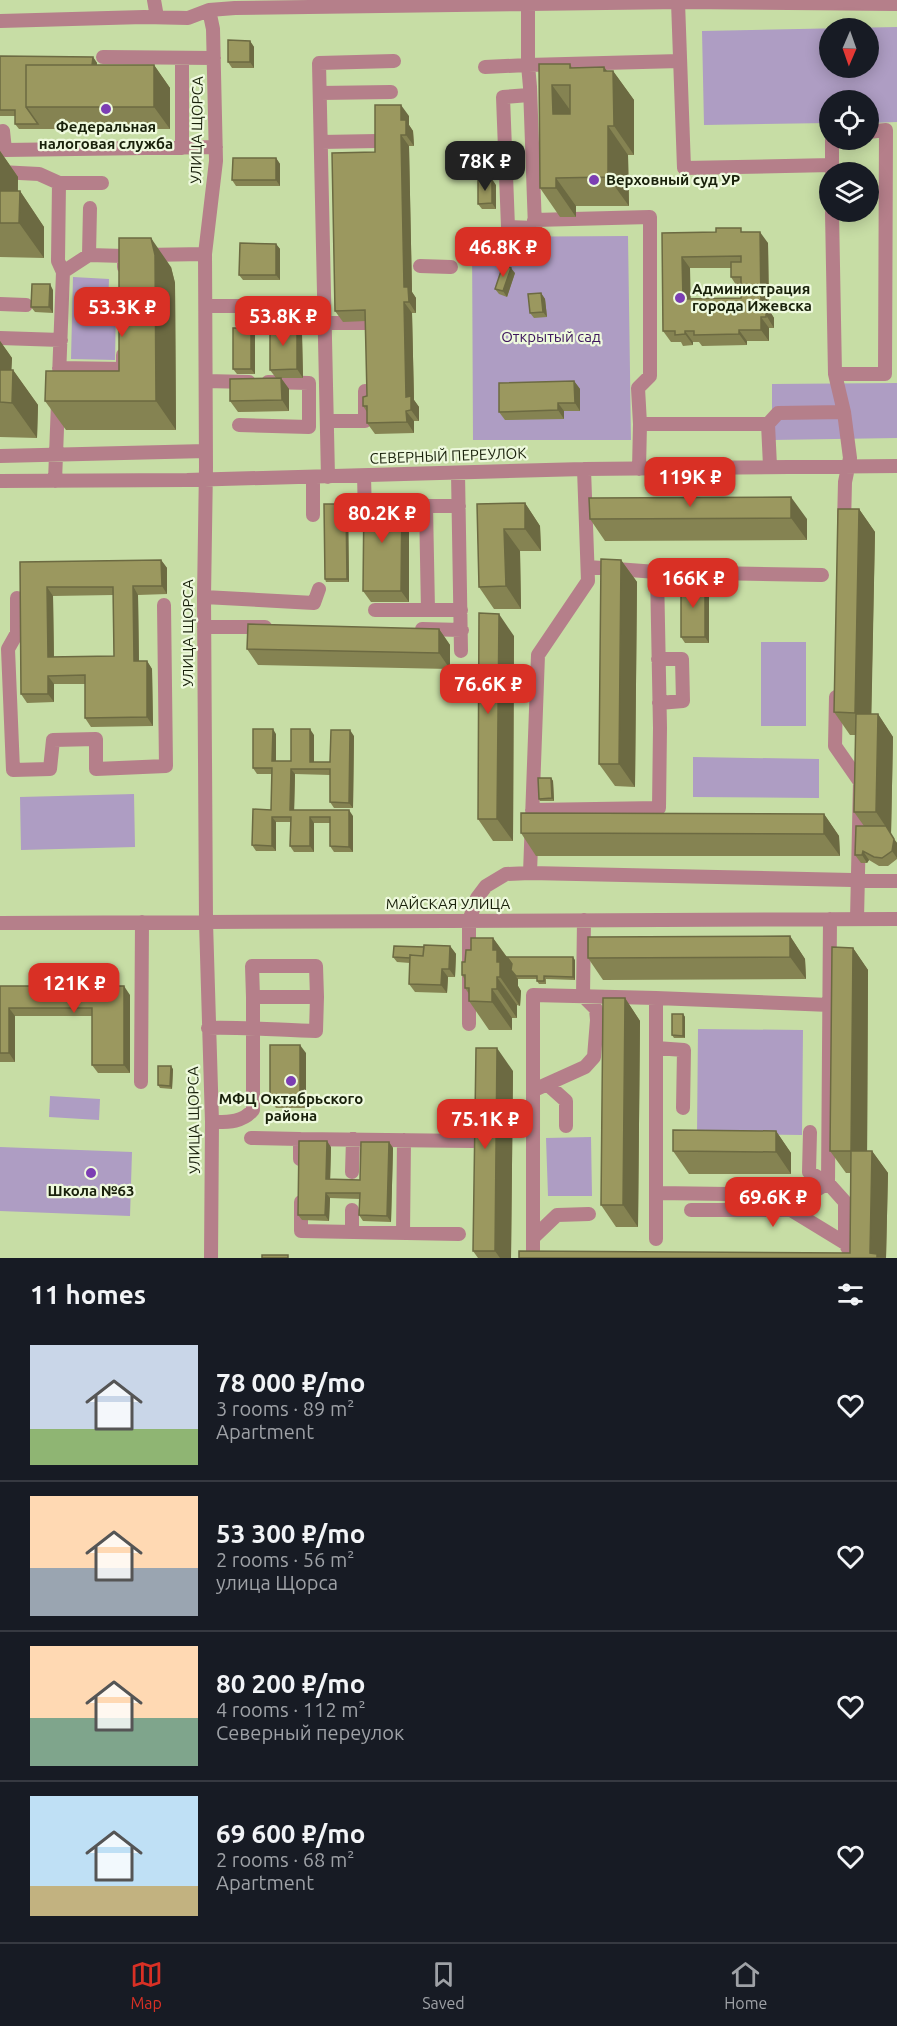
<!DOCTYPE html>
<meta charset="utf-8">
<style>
body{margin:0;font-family:Ubuntu,sans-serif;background:#242831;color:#f1f3f6;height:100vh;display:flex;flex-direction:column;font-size:22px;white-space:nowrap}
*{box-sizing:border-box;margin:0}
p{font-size:20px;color:#9ea1a6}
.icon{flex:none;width:33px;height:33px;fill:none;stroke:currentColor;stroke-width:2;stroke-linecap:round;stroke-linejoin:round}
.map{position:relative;height:1258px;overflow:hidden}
.side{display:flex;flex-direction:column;background:#171b24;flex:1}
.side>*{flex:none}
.needle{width:39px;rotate:182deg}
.buttons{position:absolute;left:819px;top:18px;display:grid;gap:12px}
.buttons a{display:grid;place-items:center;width:60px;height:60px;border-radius:50%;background:#171b24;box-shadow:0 3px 15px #0003;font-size:30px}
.price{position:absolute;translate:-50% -51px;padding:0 14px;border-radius:12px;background:#d93025;color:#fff;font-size:20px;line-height:39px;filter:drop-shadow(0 2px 3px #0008)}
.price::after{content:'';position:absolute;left:50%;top:36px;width:18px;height:14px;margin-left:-9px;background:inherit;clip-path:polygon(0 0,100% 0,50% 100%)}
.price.selected{background:#222;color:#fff}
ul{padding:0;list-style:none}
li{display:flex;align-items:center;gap:18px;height:150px;padding:0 30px}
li+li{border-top:2px solid #363941}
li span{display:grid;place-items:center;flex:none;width:168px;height:120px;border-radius:0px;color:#555}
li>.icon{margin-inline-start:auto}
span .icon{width:72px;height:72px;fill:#fffc;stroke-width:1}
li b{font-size:26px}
h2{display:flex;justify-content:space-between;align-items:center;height:72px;padding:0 30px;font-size:26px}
.tabs{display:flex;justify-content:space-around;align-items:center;height:84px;border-top:2px solid #363941;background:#171b24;font-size:16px;color:#9ea1a6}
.tabs a{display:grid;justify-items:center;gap:3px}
.tabs .selected{color:#d93025}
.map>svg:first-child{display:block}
.green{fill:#ae9dc3;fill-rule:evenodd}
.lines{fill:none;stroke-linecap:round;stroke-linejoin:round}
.minor{stroke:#b57f8a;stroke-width:14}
.wall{fill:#858352;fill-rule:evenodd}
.shaded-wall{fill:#6c6a42}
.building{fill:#9b985f;stroke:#6c6a42;stroke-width:1.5;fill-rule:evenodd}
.poi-dot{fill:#7c3eb3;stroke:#eef9dd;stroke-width:2}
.labels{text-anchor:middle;stroke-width:4.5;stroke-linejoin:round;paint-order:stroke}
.poi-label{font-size:15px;font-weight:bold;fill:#19210b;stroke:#eef9dd}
.street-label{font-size:15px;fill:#19210b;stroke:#eef9dd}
.park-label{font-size:15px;fill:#3c145c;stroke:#eef9dd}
</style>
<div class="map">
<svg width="897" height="1258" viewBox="0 0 897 1258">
<rect width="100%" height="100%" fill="#c7dda5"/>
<path class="green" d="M897,27V122L869,123L868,100H830L829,123L704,125L702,31ZM830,28H868V68H830Z
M628,236L631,440H473L472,237Z
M73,277L109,279L108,307L116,308L115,360L71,359Z
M897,383V438L772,440V384Z
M761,642H806V726H761Z
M693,757L819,759V798L693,797Z
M134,794L135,847L21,850L20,797Z
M698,1029L803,1030L802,1135L697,1134Z
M50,1096L100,1099L99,1120L49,1117Z
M591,1137L592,1196H548L546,1138Z
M0,1147L132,1152L130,1216L0,1211Z"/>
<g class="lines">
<path class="minor" d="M154,0L157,17
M678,2L684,168L832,165
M528,4V65L680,61
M209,10L213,29L216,161L205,254L206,467L204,597L206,922L212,1122L211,1258
M0,21L144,17L188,18L209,10L235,8L683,2L897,4
M103,57L214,58
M182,58V148
M485,67L528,65L530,87L535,228L508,227L503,97L529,95
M320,93L391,92
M0,132L3,131L5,150L216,147
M321,142L377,141
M0,172L39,174L59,183H102
M832,172V140
M59,183L58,261L63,272
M832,212L835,374L844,412L850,458L845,482L844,525
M534,220L650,217V376L638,388L640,424L639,469
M89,255L90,208
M144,255L205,254
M420,266L451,267
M0,304L26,305
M206,306H238L304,308
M325,323H370
M0,338L61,340
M59,368L123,369V355
M835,374H885L886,130L868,132
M206,381L249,382
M327,421H365V391
M640,424H768L778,413L844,412
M768,424L770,466
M239,425L309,427V383L268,382
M0,456L206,451
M458,473L461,651
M364,476L365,514
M328,477L319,63L394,61
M0,481L187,480L584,469L897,466
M55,481L63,272L89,255L124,256V267
M313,515V477
M588,567L657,572L822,575
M204,597L314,603L319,589
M17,598V633L8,649L13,770L50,769L53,740L96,739V769L166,766L164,605
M375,610H461
M428,610L426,506H459
M204,627H265
M422,629L462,630
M658,659H682L683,701L659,703
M836,697L835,746L860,782L857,919
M532,810L659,808L660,728L657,572
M530,873L897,881
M830,919L828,1183L845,1202V1243L853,1258
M0,923L897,919
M253,997L252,966H316L317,997
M469,1024V921L477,898L486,886L506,874L530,873L538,655L588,581L584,469
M208,1028C244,1027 280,1030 316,1031L317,997H253V1110C242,1123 227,1122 212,1122
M656,1048L684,1050L683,1108
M141,1082L142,922
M547,1084L566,1101V1126
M534,1090L585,1067L594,1057L597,1020L596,1009L583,996L584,920
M251,1138L300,1139
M300,1159V1139L473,1141
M352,1172L353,1139
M657,1193L808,1195L828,1183L809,1172L810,1132
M301,1202V1231L459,1234
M352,1210V1232
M691,1210H791L845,1243
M403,1233L404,1140
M534,1237L557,1215L589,1214
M656,1239V998
M533,1258V995L656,998L830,1005"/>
</g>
<path class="wall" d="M250,41L254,47V68H232L228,62Z
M0,56L93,57L97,63L96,65H154L170,88V129H19L15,124V116H0Z
M539,64H570L572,68L604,67L607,71H613L634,100V155H628L629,206H576V217H560L540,188Z
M409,116V125L413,131L414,146H409L412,292L416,298V313H412L414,400L419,407V421H414V433L375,434L367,423V412L363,406L367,396L366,321L343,322L335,311L375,152Z
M0,151L18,177V191H20L44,227V258L0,257Z
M276,158L280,164V186H236L232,180Z
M496,185V209H482L478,204Z
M744,232L768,243L769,310L774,318V328H769V341H747V345L702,346L699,342H693V345L683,346L681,342H671L663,331L662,233ZM690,268H731V277L738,288H741V298L690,299Z
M276,244L280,249V280H243L239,275Z
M171,267L175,283L176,430H66L45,401L119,371Z
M515,273L507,297L499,294L495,289Z
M53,290V313L35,312L31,307Z
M541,293L545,299L547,317L534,318L530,313Z
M255,334V374H237L233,369Z
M302,334L303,378H276L270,370Z
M0,341L12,358L11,370H13L38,405L37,438L0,437Z
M281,378L289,389V411L238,412L230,401Z
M574,381L580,389V411H564V419L505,420L499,412Z
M589,498L807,519V540L605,541L590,519Z
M525,503L540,526L541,551H520L521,609H494L479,587L477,504Z
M346,504L348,507L349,582H326L325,579Z
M409,507V602H371L363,591Z
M859,509L875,532L871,714H878L893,737L891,835L897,843V859L888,866H879L869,860L867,863H861L855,855L864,826L854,812L856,735H850L834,712Z
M161,560L167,568V594L138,595L139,661H147L152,669L153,726L91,727L85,718V684H54V702L27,703L21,694L20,562ZM113,595L114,656L54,657L53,596Z
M621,560L637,582L635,787L615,786L599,764Z
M705,581L709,587V643H685L681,637Z
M439,629L450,645V669L258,665L247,649Z
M514,636L513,841H493L478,819Z
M276,734V761H291L314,735V762H330L354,736L353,808H334L330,802V775L295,774L294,810L353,816V852H334L330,846V823H314V852H294L290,846L291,822H276V851H256L252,845L271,810L272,774H257L253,768Z
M551,778L553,781L554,801H540L539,799Z
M824,814L839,836L840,856H536L521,833Z
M790,936L805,959L806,979L603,980L588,958Z
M493,938L507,957L575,960V980L546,979V984H539L537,981V979H518V986L521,991L520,1006L517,1005V1018H512V1030H489L469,1001V994L465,988V980L462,975L465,962L471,950Z
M450,946L456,954L455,977H448L447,993L415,992L409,984L410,963L397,962L393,957L424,947Z
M853,948L868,970L867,1151H872L888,1173L886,1258H519L850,1253L851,1173H846L830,1151Z
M0,986L130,995V1073H98L92,1065V1016H15V1062H0Z
M625,998L640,1021L638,1227H616L601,1205Z
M683,1014L685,1017V1038H674L672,1035Z
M306,1053V1108H276L270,1100Z
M173,1069L172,1089L160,1088L158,1085Z
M513,1071L511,1258H478L473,1251Z
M776,1131L791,1153V1174H689L673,1151Z
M389,1142L393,1148L391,1222L363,1221L359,1215L360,1199L330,1198L329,1221L302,1220L298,1215L331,1147L330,1179L360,1180Z"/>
<path class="shaded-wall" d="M250,41L254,47V68L250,62Z
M93,57L97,63L96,88L92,82Z
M154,65L170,88V129L154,107Z
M604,67L613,81V71L634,100V155L614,126Z
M552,85L573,114H553Z
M401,105L409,116V125L413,131L414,146L406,135L401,120Z
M608,126L628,155L629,206L608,177Z
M401,135L409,146L412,292L416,298V313L409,302L404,287Z
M0,151L18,177L17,223L0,201Z
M276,158L280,164V186L276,180Z
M556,178L576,206V217L556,188Z
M492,179L496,185V209L492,203Z
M20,191L44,227V258L19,223Z
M760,232L768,243L769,310L774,318V328L761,307Z
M151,238L171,267L175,283L176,430L156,401Z
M276,244L280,249V280L276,275Z
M682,257L690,268L691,310L683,299Z
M511,268L515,273L507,297L503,291Z
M50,284L53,290V313L49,307Z
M541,293L545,299L547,317L543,312Z
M404,302L412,313L414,400L419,407V421L411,410L406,397Z
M761,317L769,328V341L761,330Z
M297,325L302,334L303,378L297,369Z
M251,328L255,334V374L251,369Z
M739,330L747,341V345L739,334Z
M685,331L693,342V345L685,334Z
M0,341L12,358L10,402L0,390Z
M13,370L38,405L37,438L12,403Z
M281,378L289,389V411L282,400Z
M574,381L580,389V411L575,403Z
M558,403L564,411V419L558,410Z
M406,411L414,421V433L407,422Z
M402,496L409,507V602L401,591Z
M791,497L807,519V540L791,518Z
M525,503L540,526L541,551L525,529Z
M346,504L348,507L349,582L347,579Z
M859,509L875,532L871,735L855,713Z
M504,529L520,551L521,609L506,586Z
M161,560L167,568V594L162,586Z
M621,560L637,582L635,787L619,764Z
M705,581L709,587V643L705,637Z
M133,586L138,595L139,669L134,661Z
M47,587L53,596L54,665L48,657Z
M499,614L514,636L513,841L497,819Z
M439,629L450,645V669L439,653Z
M147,661L152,669L153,726L147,717Z
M48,676L54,684V702L48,694Z
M878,714L893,737L891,835L897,843V858L892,851L894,839L876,812Z
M273,729L276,734V767L272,761Z
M310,729L314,735V767L310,762Z
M350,730L354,736L353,808L349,803Z
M291,769L295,774L294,815L290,810Z
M551,778L553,781L554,801L552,798Z
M349,810L353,816V852L349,847Z
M824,814L839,836L840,856L824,834Z
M272,817L276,822V851L272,846Z
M310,817L314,823V852L310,846Z
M863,851L869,860L867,863L862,855Z
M790,936L805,959L806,979L790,957Z
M493,938L513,966V973L518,979V986L521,991L520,1006L500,977L497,962L493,950Z
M450,946L456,954L455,977L449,969Z
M853,948L868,970L867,1173L851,1151Z
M573,957L575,960V980L573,977Z
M442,969L448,977L447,993L441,985Z
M497,977L517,1005V1018L497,989Z
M124,986L130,995V1073L124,1065Z
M492,989L512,1018V1030L492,1002Z
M625,998L640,1021L638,1227L623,1205Z
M9,1008L15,1016V1062L9,1053Z
M683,1014L685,1017V1038L683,1036Z
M300,1045L306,1053V1108L300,1100Z
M497,1048L513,1071L511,1258H500L495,1251Z
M171,1066L173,1069L172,1089L170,1086Z
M776,1131L791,1153V1174L776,1152Z
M327,1141L331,1147L330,1185L326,1179Z
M389,1142L393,1148L391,1222L387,1216Z
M872,1151L888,1173L886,1258H874L870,1253Z
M326,1193L330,1198L329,1221L325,1215Z"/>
<path class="building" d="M228,40L250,41V62H228Z
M0,56L93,57L92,65H26V107L38,124H15V110H0Z
M539,64H570V68L604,67V71H613L614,126H608V177L556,178V188H540ZM552,85H570V114H553Z
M26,65H154V107H26Z
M375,105H401V120H406V135H401L404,287H408L409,302H404L406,397L411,396V410L406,411L407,422L367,423V406H363V397L367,396L365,310L335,311L332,153L375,152Z
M233,158H276V180H232Z
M492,179V203L478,204V180Z
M0,191H20L19,223H0Z
M716,228H741V232H760L761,307H766V317H761V330H739V334L694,335V331H685V334L675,335V331H663L662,233L716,232ZM741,256V262H731V277H741V298L683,299L682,257Z
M119,238H151L155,255L156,401H45L46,371H119Z
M240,243L276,244V275H239Z
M503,265L511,268L503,291L495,289Z
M32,284H50L49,307H31Z
M541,293L543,312L530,313L528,294Z
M270,325H297V369L270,370Z
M233,328H251V369H233Z
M0,370H13L12,403L0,402Z
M281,378L282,400L230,401V379Z
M574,381L575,403H558V410L499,412V383Z
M364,496H402L401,591H363Z
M791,497V518L590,519L589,498Z
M525,503V529H504L506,586L479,587L477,504Z
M324,504H346L347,579H325Z
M838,509H859L855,713L834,712Z
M601,559L621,560L619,764H599Z
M161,560L162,586H133L134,661H147V717L85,718V675L48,676V694H21L20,562ZM47,587H113L114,656L48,657Z
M681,581H705V637H681Z
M479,613L499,614L497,819H478Z
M248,624L439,629V653L247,649Z
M856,714H878L876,812H854Z
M253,729H273L272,761H291V729H310V762H330L331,730H350L349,803L330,802V769H291L290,810H349V847L330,846V817H310V846H290L291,817H272V846L252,845L253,809L271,810L272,768H253Z
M538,778H551L552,798L539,799Z
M521,813L824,814V834L521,833Z
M856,826H886L894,839L892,851L882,858L874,857L863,851L862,855H855Z
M790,936V957L588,958V937Z
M471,938H493V950H497V962H500V977H497V989H492V1002L469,1001V988H465V975H462V962H465L466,950H471Z
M424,945L450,946L449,969H442L441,985L409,984L410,955L423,956Z
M394,946L424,947L423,956L410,955V958L393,957Z
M832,947L853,948L851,1151H830Z
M507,957H573V977L544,976V981H537V976H516L511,970L512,964Z
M0,986H124V1065H92V1008H9V1053H0Z
M603,998H625L623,1205H601Z
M672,1014H683V1036L672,1035Z
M270,1045H300V1100H270Z
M476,1048H497L495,1251H473Z
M158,1066H171L170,1086L158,1085Z
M673,1130L776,1131V1152L673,1151Z
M299,1141H327L326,1179L360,1180L361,1142H389L387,1216L359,1215L360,1193H326L325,1215H298Z
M851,1151H872L870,1253L877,1254V1258H519V1251L850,1253Z
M262,1255H288V1258H262Z"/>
<g class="poi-dot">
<circle cx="106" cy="109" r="6"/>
<circle cx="594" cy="180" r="6"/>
<circle cx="680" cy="298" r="6"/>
<circle cx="291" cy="1081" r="6"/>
<circle cx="91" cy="1173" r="6"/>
</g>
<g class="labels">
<g class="poi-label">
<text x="106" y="132">Федеральная<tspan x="106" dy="17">налоговая служба</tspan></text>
<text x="606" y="185" text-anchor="start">Верховный суд УР</text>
<text x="692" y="294" text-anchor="start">Администрация<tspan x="692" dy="17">города Ижевска</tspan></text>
<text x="291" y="1104">МФЦ Октябрьского<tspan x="291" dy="17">района</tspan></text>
<text x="91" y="1196">Школа №63</text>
</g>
<g class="street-label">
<text transform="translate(197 130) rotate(-89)" y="5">УЛИЦА ЩОРСА</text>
<text transform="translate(448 456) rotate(-2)" y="5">СЕВЕРНЫЙ ПЕРЕУЛОК</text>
<text transform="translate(188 633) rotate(-90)" y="5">УЛИЦА ЩОРСА</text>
<text x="448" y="909">МАЙСКАЯ УЛИЦА</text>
<text transform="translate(194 1120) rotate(-91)" y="5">УЛИЦА ЩОРСА</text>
</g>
<g class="park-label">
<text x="551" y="342">Открытый сад</text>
</g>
</g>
</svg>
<div class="buttons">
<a><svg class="needle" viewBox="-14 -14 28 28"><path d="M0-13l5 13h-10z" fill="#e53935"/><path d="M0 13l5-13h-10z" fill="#9ea1a6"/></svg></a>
<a><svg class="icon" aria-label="locate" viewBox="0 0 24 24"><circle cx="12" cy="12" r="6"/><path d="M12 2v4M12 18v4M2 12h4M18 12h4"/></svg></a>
<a><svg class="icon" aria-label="layers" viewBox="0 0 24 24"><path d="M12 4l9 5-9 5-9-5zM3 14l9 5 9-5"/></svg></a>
</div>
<b class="price selected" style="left:485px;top:192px">78K ₽</b>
<b class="price" style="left:503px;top:278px">46.8K ₽</b>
<b class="price" style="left:122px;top:338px">53.3K ₽</b>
<b class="price" style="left:283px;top:347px">53.8K ₽</b>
<b class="price" style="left:690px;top:508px">119K ₽</b>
<b class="price" style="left:382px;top:544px">80.2K ₽</b>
<b class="price" style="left:693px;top:609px">166K ₽</b>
<b class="price" style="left:488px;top:715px">76.6K ₽</b>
<b class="price" style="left:74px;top:1014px">121K ₽</b>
<b class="price" style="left:485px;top:1150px">75.1K ₽</b>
<b class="price" style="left:773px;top:1228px">69.6K ₽</b>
</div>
<section class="side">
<h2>11 homes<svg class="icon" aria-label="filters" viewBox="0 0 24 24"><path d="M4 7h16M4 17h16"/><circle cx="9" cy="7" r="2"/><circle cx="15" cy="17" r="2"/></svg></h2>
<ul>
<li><span style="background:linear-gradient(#c9d6e8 70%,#8fb573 0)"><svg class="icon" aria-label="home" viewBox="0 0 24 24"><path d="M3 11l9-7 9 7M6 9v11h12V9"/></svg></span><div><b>78 000 ₽/mo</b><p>3 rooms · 89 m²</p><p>Apartment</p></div><svg class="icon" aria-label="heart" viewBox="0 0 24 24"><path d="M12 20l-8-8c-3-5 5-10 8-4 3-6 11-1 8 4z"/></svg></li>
<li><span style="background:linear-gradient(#ffd9b3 60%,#9aa5b1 0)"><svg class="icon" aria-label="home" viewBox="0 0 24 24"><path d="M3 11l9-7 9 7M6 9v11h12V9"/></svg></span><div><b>53 300 ₽/mo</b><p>2 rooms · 56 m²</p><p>улица Щорса</p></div><svg class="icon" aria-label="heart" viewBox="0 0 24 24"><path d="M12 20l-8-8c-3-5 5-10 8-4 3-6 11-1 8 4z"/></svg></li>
<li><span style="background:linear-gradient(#ffd9b3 60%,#7fa58c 0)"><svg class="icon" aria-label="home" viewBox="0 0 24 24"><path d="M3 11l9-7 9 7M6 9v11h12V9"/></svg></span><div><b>80 200 ₽/mo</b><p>4 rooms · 112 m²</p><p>Северный переулок</p></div><svg class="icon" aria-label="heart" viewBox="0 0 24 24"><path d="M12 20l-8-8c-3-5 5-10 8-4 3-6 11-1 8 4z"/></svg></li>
<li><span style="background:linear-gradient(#bfe0f5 75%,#c2b280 0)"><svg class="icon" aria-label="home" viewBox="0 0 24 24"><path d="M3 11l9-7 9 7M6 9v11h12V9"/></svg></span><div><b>69 600 ₽/mo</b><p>2 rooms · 68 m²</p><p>Apartment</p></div><svg class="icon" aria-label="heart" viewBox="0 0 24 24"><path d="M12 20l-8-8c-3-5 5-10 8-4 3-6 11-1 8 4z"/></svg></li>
</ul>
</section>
<nav class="tabs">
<a class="selected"><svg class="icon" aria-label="map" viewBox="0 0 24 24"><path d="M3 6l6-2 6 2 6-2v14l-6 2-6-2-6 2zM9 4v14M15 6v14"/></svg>Map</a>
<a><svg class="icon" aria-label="saved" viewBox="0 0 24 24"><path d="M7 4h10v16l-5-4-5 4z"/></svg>Saved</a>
<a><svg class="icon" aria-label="home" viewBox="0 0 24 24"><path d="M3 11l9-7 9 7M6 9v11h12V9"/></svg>Home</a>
</nav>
